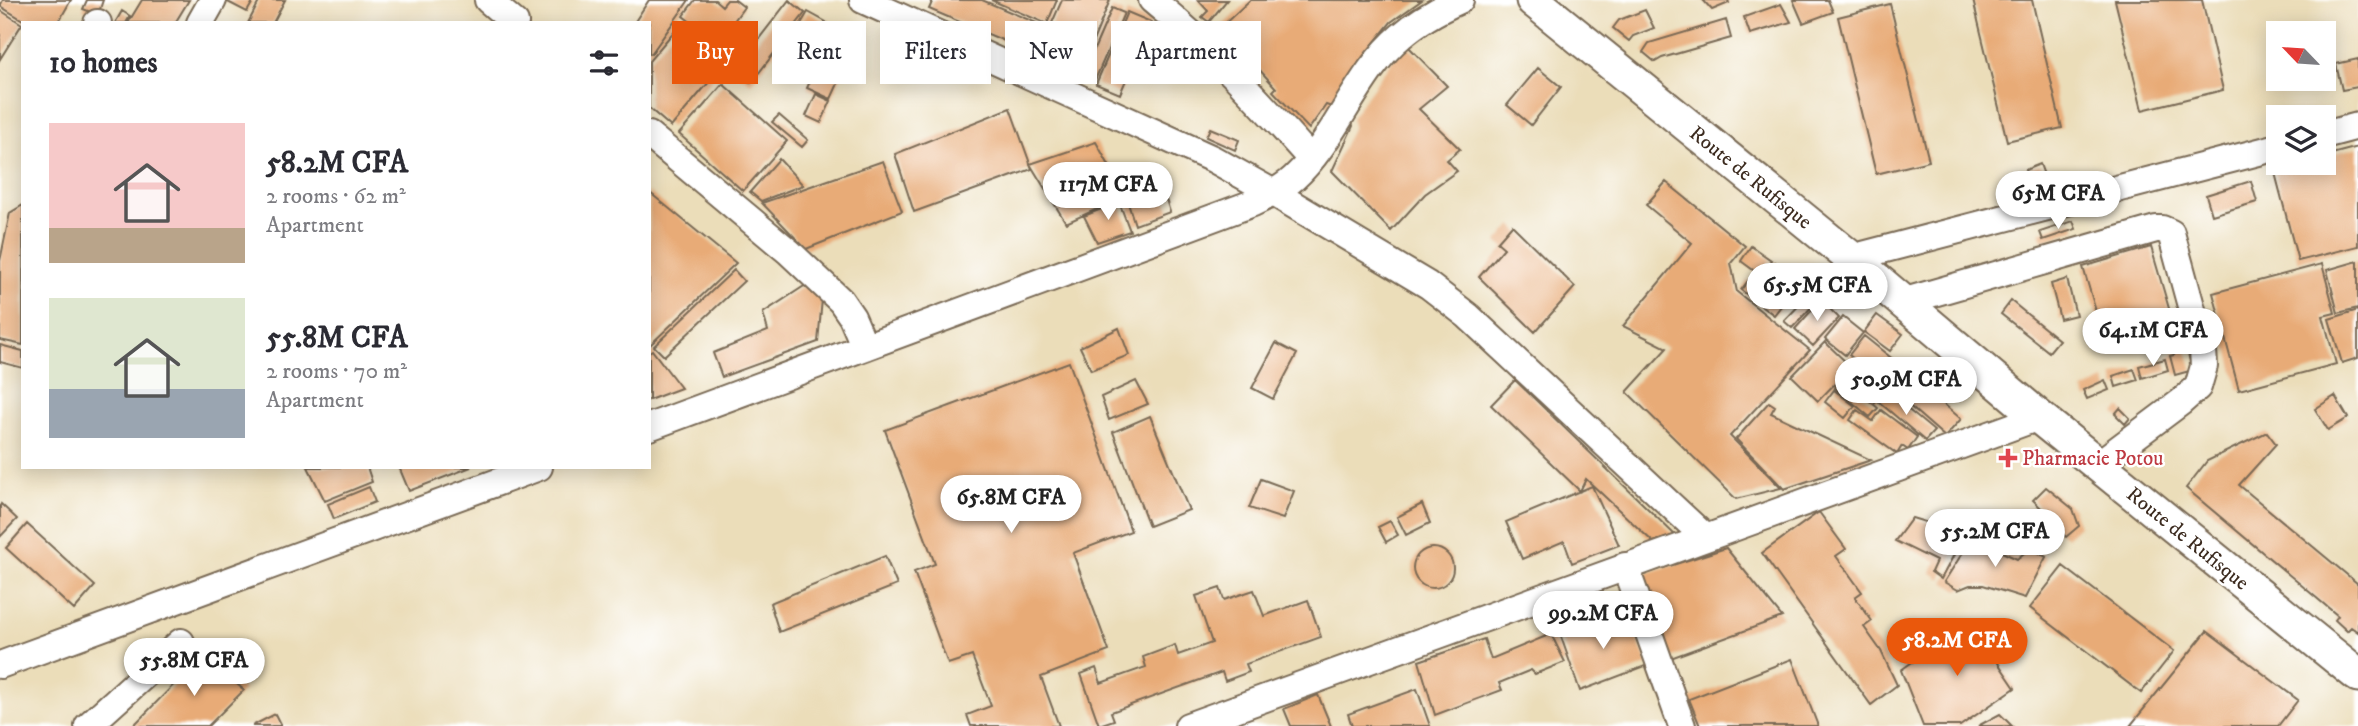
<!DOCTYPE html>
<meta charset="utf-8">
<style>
body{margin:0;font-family:"IM FELL DW Pica",serif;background:#f7f7f7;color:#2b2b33;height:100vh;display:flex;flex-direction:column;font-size:26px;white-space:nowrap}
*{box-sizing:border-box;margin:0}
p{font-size:23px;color:#7c7c81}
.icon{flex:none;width:38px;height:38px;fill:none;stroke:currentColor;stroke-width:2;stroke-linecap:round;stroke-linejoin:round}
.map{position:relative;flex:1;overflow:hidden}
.panel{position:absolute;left:21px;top:21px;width:630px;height:448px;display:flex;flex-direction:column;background:#fff;border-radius:0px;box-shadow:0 4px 18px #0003}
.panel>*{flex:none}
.top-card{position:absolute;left:672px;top:21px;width:665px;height:63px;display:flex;gap:14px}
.needle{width:46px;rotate:295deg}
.controls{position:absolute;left:2266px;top:21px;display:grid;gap:14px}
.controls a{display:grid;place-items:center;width:70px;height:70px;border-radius:0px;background:#fff;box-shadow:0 4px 18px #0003;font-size:35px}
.price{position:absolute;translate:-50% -60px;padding:0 16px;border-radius:24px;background:#fff;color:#222;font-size:23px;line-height:46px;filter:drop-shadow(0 2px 4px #0008)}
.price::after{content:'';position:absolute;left:50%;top:42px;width:21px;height:16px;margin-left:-10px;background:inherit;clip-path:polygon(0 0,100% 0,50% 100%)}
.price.active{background:#ea580c;color:#fff}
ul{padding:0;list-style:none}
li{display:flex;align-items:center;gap:21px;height:175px;padding:0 28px}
li span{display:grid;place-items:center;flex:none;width:196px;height:140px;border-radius:0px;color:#555}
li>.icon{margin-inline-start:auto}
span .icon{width:84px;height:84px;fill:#fffc;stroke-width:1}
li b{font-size:30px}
h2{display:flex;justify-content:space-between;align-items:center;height:84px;padding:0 28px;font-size:30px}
.chip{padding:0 24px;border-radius:0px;background:#fff;box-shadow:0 4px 18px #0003;font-size:24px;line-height:63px}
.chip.active{background:#ea580c;color:#fff}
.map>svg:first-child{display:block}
.building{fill:#e8ab77}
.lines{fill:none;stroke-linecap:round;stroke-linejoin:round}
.minor-casing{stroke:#796954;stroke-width:30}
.major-casing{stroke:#796954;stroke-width:37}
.minor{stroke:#fff;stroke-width:26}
.major{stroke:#fff;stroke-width:33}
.health-dot{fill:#e0444e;stroke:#fff;stroke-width:2.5}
.labels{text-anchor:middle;stroke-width:5;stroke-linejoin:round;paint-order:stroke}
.street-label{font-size:21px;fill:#3b2a1e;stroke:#fff}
.health-label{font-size:21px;fill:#be3a42;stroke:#fff;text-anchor:start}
</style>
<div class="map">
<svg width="2358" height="726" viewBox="0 0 2358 726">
<rect width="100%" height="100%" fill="#fff"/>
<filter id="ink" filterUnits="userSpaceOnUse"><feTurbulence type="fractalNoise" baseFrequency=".0143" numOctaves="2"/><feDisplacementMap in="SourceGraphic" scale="14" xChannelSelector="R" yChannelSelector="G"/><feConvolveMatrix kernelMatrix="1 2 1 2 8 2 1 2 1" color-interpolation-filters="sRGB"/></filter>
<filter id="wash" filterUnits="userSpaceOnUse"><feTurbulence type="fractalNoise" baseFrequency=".00686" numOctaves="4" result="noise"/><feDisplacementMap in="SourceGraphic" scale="28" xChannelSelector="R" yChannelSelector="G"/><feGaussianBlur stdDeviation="1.57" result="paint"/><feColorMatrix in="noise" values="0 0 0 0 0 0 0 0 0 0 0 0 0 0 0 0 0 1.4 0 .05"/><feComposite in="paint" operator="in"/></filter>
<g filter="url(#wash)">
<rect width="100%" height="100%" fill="#ebddb9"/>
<g id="blocks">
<path class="building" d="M3,0H71L58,23H28L0,6Z
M87,0H103L98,15L83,9Z
M142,0H189L175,23H128Z
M224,0H254L247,12Z
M260,0H285L273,23H248Z
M649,0H689L651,54L649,53V23H634Z
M695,0H715L722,6L727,0H735L744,7L718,43L683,16Z
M789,0L805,13L751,83L734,71Z
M933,0H982L1046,27L1035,54L929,9Z
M991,0H1057L1047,24Z
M1062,0H1110L1080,73L1038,55Z
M1198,0H1227L1209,22L1202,17L1208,11Z
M1250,0H1422L1391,22L1361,59L1332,107L1326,105L1309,129L1273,91L1276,88L1221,27Z
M1703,0H1728L1729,3L1712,10Z
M1793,0H1828L1833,12L1803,23Z
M1973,0H2032L2062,128L2007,141Z
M2115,0H2202L2223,90L2142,110Z
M1781,4L1791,22L1750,34L1744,17Z
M1890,4L1929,161L1876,174L1838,17Z
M1112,8L1124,13L1095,80L1083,75Z
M0,10L22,24L0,59Z
M1645,10L1654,28L1633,36L1629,41L1613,28L1619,20Z
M122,11L130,16L126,23H115Z
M808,12L826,22L803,63L784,52Z
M1127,12L1151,22L1120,94L1096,84Z
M1726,20L1731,38L1662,58L1655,62L1643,52L1649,43Z
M681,23L726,62L671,127L649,108V61Z
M828,42L852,53L831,99L807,88Z
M1405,43L1447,86L1419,109L1460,149L1447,160L1457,171L1425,194L1391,231L1332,171L1353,126L1351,118Z
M2358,59V87L2342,90L2336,64Z
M1538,68L1561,87L1531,125L1507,105Z
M723,84L787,141L743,191L679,134Z
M816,94L831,101L821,123L806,116Z
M1010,108L1032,169L914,212L895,154Z
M779,115L808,140L802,147L772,122Z
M1210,128L1239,140L1235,150L1206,137Z
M1096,142L1126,196L1066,223L1030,164Z
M2358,147V246L2298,261L2274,169L2298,163H2324V156Z
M779,159L803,185L761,201L750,192Z
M883,161L902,211L806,249L762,203Z
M2040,164L2044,175L2029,181L2025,170Z
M2251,181L2257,202L2212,215L2206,195Z
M1666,182L1745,246L1731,263L1737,292L1810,350L1730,436L1781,488L1736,499L1627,392L1667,348L1623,326L1692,243L1646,205Z
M1162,187L1170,212L1135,225L1127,200Z
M649,192L736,263L649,346Z
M1119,202L1130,231L1097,242L1084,216Z
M23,205V345L0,340V261L10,213Z
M2073,221L2076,229L2043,240L2040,232Z
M1512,225L1575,287L1535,332L1479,277L1504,248L1497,242Z
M1751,246L1771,260L1760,275L1741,261Z
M2151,247L2170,312L2102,332L2083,267Z
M2358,261V308L2338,313L2327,270Z
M1775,262L1781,267L1763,290L1757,285Z
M2322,264L2335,313L2323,316L2336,364L2239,390L2213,293Z
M734,270L744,281L664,356L654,346Z
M1781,272L1806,291L1798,301L1772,282Z
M815,279L822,299L818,342L722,377L713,353L768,331L763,313Z
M2067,279L2076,315L2060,319L2051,284Z
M1748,281L1781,306L1774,315L1741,290Z
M1810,294L1817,301L1792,328L1784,321Z
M1821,300L1839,318L1813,346L1795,329Z
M2011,301L2059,340L2049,352L2001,314Z
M2358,310V358L2342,363L2329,319Z
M1877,315L1903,334L1890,351L1864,332Z
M1843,317L1863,333L1845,355L1825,339Z
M1119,328L1129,355L1091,370L1080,347Z
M1864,336L1895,361L1879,380L1849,355Z
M1825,342L1851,367L1818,401L1792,376Z
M1276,343L1297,354L1273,399L1252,388Z
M0,345L23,351V368L0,362Z
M2186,348L2193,370L2175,375L2170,356L2174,355L2173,352Z
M652,350L681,388L649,400V352Z
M2165,359L2168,370L2142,378L2139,366Z
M1069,362L1131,531L1073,553L1109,651L1041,677L1059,726H971L967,715L991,706L972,656L948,664L914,572L935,564L885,430Z
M1898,364L1961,419L1945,437L1882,382Z
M1857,365L1886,390L1875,402L1846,378Z
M2134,369L2138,380L2116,387L2113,376Z
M1842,378L1878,408L1870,417L1835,388Z
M1515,380L1675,535L1653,542L1586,479L1580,491L1491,405Z
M2105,380L2109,390L2087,399L2083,390Z
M1136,381L1148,404L1109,420L1101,397Z
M1834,390L1855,406L1845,418L1825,402Z
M1887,392L1934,431L1925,441L1879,402Z
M2335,396L2348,418L2328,430L2315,409Z
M1769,402L1775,406L1771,413L1871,460L1784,489L1736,439Z
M2120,408L2130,418L2125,424L2115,414Z
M1857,410L1873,421L1881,410L1917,437L1908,450L1902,446L1897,454L1850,420Z
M1150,416L1189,510L1149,526L1113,432Z
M2267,432L2276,444L2239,485L2358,584V632L2351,627L2347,631L2335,620L2338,616L2186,488L2207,461Z
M308,467H367L372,482L325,501Z
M399,467H471L409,491Z
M1261,479L1294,491L1283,519L1249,508Z
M1592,486L1619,545L1572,563L1564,541L1522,559L1506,522Z
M369,487L375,502L334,519L328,504Z
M2046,487L2073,509L2079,526L2066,537L2054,526L2046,536L2040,530L2042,527L2040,524L2042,523L2038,520L2046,513L2033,500Z
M1,504L17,519L0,537V506Z
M1422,504L1430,523L1406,535L1397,517Z
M1819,512L1846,549L1836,556L1862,592L1855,597L1872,621L1864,627L1881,651L1897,685L1871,705L1762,553Z
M1912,518L1965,534L1941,579L1931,572L1936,561L1895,541Z
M1390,521L1398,535L1386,542L1378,527Z
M27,524L95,586L74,610L6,548Z
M1972,538L2017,559L2030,548L2046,557L2025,598L1983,585H1970L1958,590L1944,582Z
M1413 568a20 20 0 1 1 40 0a20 20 0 1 1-40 0Z
M1726,548L1782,617L1668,659L1638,576Z
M885,556L897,585L779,632L770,603Z
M2063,566L2174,651L2141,693L2030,608Z
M1220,588L1224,600L1254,590L1264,616L1308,600L1321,637L1246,664L1249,672L1225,681L1222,672L1111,712L1114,720L1099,725L1081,674L1096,668L1101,683L1146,667L1143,657L1175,645L1178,655L1212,643L1196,596Z
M1626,613L1648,665L1580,691L1560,634Z
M1969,622L1985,623L1992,632L1988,648L2015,688L1960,726H1923L1901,670Z
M2207,631L2298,700L2278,726H2130Z
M1551,634L1565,662L1535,674L1531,670L1499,683L1502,690L1435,715L1419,661L1484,639L1491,659Z
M203,655L244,690L208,726H133Z
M1792,659L1818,726H1700L1689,699Z
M1417,689L1430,726H1352L1348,714Z
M1318,695L1331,726H1291L1284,709Z
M275,714L281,726H252Z
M2000,714L2012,726H1978Z"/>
</g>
</g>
<g filter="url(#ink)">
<use href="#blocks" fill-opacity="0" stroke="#796954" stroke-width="2"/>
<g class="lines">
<g class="minor-casing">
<path id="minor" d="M488,0L515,23
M863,0L1213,159L1274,193L1428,285L1468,316L1706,538
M1152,0C1210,47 1261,103 1311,159
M97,23H98
M200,23L213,0
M649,135L789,252L841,301L852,317L865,347
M2324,135L2358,126
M1851,258L2278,147
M1902,302L2156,229H2162L2171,233L2203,350L2204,366L2198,387L2181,402L2097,465
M649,427L1253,203C1268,196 1282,189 1294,178C1335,141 1357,73 1401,36C1418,21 1440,9 1460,0
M1625,566L1682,726
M0,665L539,467
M88,726L181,642
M1188,726L2039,417"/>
</g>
<g class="major-casing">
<path id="major" d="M1533,0L1851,258L2039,417L2358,675"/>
</g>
<use href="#minor" class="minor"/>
<use href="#major" class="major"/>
</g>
</g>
<path class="health-dot" d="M2004.5 447.5h7v7h7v7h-7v7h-7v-7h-7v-7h7z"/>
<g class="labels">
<g class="street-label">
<text transform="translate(1751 177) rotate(39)" y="7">Route de Rufisque</text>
<text transform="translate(2188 538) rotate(39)" y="7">Route de Rufisque</text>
</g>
<g class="health-label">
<text x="2022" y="465">Pharmacie Potou</text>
</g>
</g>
</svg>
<div class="controls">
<a><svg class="needle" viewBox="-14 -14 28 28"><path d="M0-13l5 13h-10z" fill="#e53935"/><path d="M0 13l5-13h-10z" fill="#7c7c81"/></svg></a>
<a><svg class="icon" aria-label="layers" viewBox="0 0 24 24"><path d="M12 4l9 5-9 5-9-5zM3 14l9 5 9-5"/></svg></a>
</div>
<b class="price" style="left:1108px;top:222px">117M CFA</b>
<b class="price" style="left:2058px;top:231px">65M CFA</b>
<b class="price" style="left:1817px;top:323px">65.5M CFA</b>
<b class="price" style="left:2153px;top:368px">64.1M CFA</b>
<b class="price" style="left:1906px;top:417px">50.9M CFA</b>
<b class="price" style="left:1011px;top:535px">65.8M CFA</b>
<b class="price" style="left:1995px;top:569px">55.2M CFA</b>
<b class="price" style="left:1603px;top:651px">99.2M CFA</b>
<b class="price active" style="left:1957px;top:678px">58.2M CFA</b>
<b class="price" style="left:194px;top:698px">55.8M CFA</b>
<div class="top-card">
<a class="chip active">Buy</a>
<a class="chip">Rent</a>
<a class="chip">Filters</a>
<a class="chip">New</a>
<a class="chip">Apartment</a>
</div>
<section class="panel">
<h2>10 homes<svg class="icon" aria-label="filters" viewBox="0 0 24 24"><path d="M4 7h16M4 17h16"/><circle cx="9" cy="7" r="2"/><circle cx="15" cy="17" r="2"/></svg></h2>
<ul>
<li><span style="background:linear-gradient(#f6c9c9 75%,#b9a48a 0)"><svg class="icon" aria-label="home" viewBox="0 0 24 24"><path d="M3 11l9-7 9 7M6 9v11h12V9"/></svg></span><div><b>58.2M CFA</b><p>2 rooms · 62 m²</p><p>Apartment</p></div></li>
<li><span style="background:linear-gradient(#dfe7d0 65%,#9aa5b1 0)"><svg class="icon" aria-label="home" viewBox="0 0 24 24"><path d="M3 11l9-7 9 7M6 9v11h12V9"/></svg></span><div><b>55.8M CFA</b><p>2 rooms · 70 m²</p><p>Apartment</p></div></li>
</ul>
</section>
</div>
